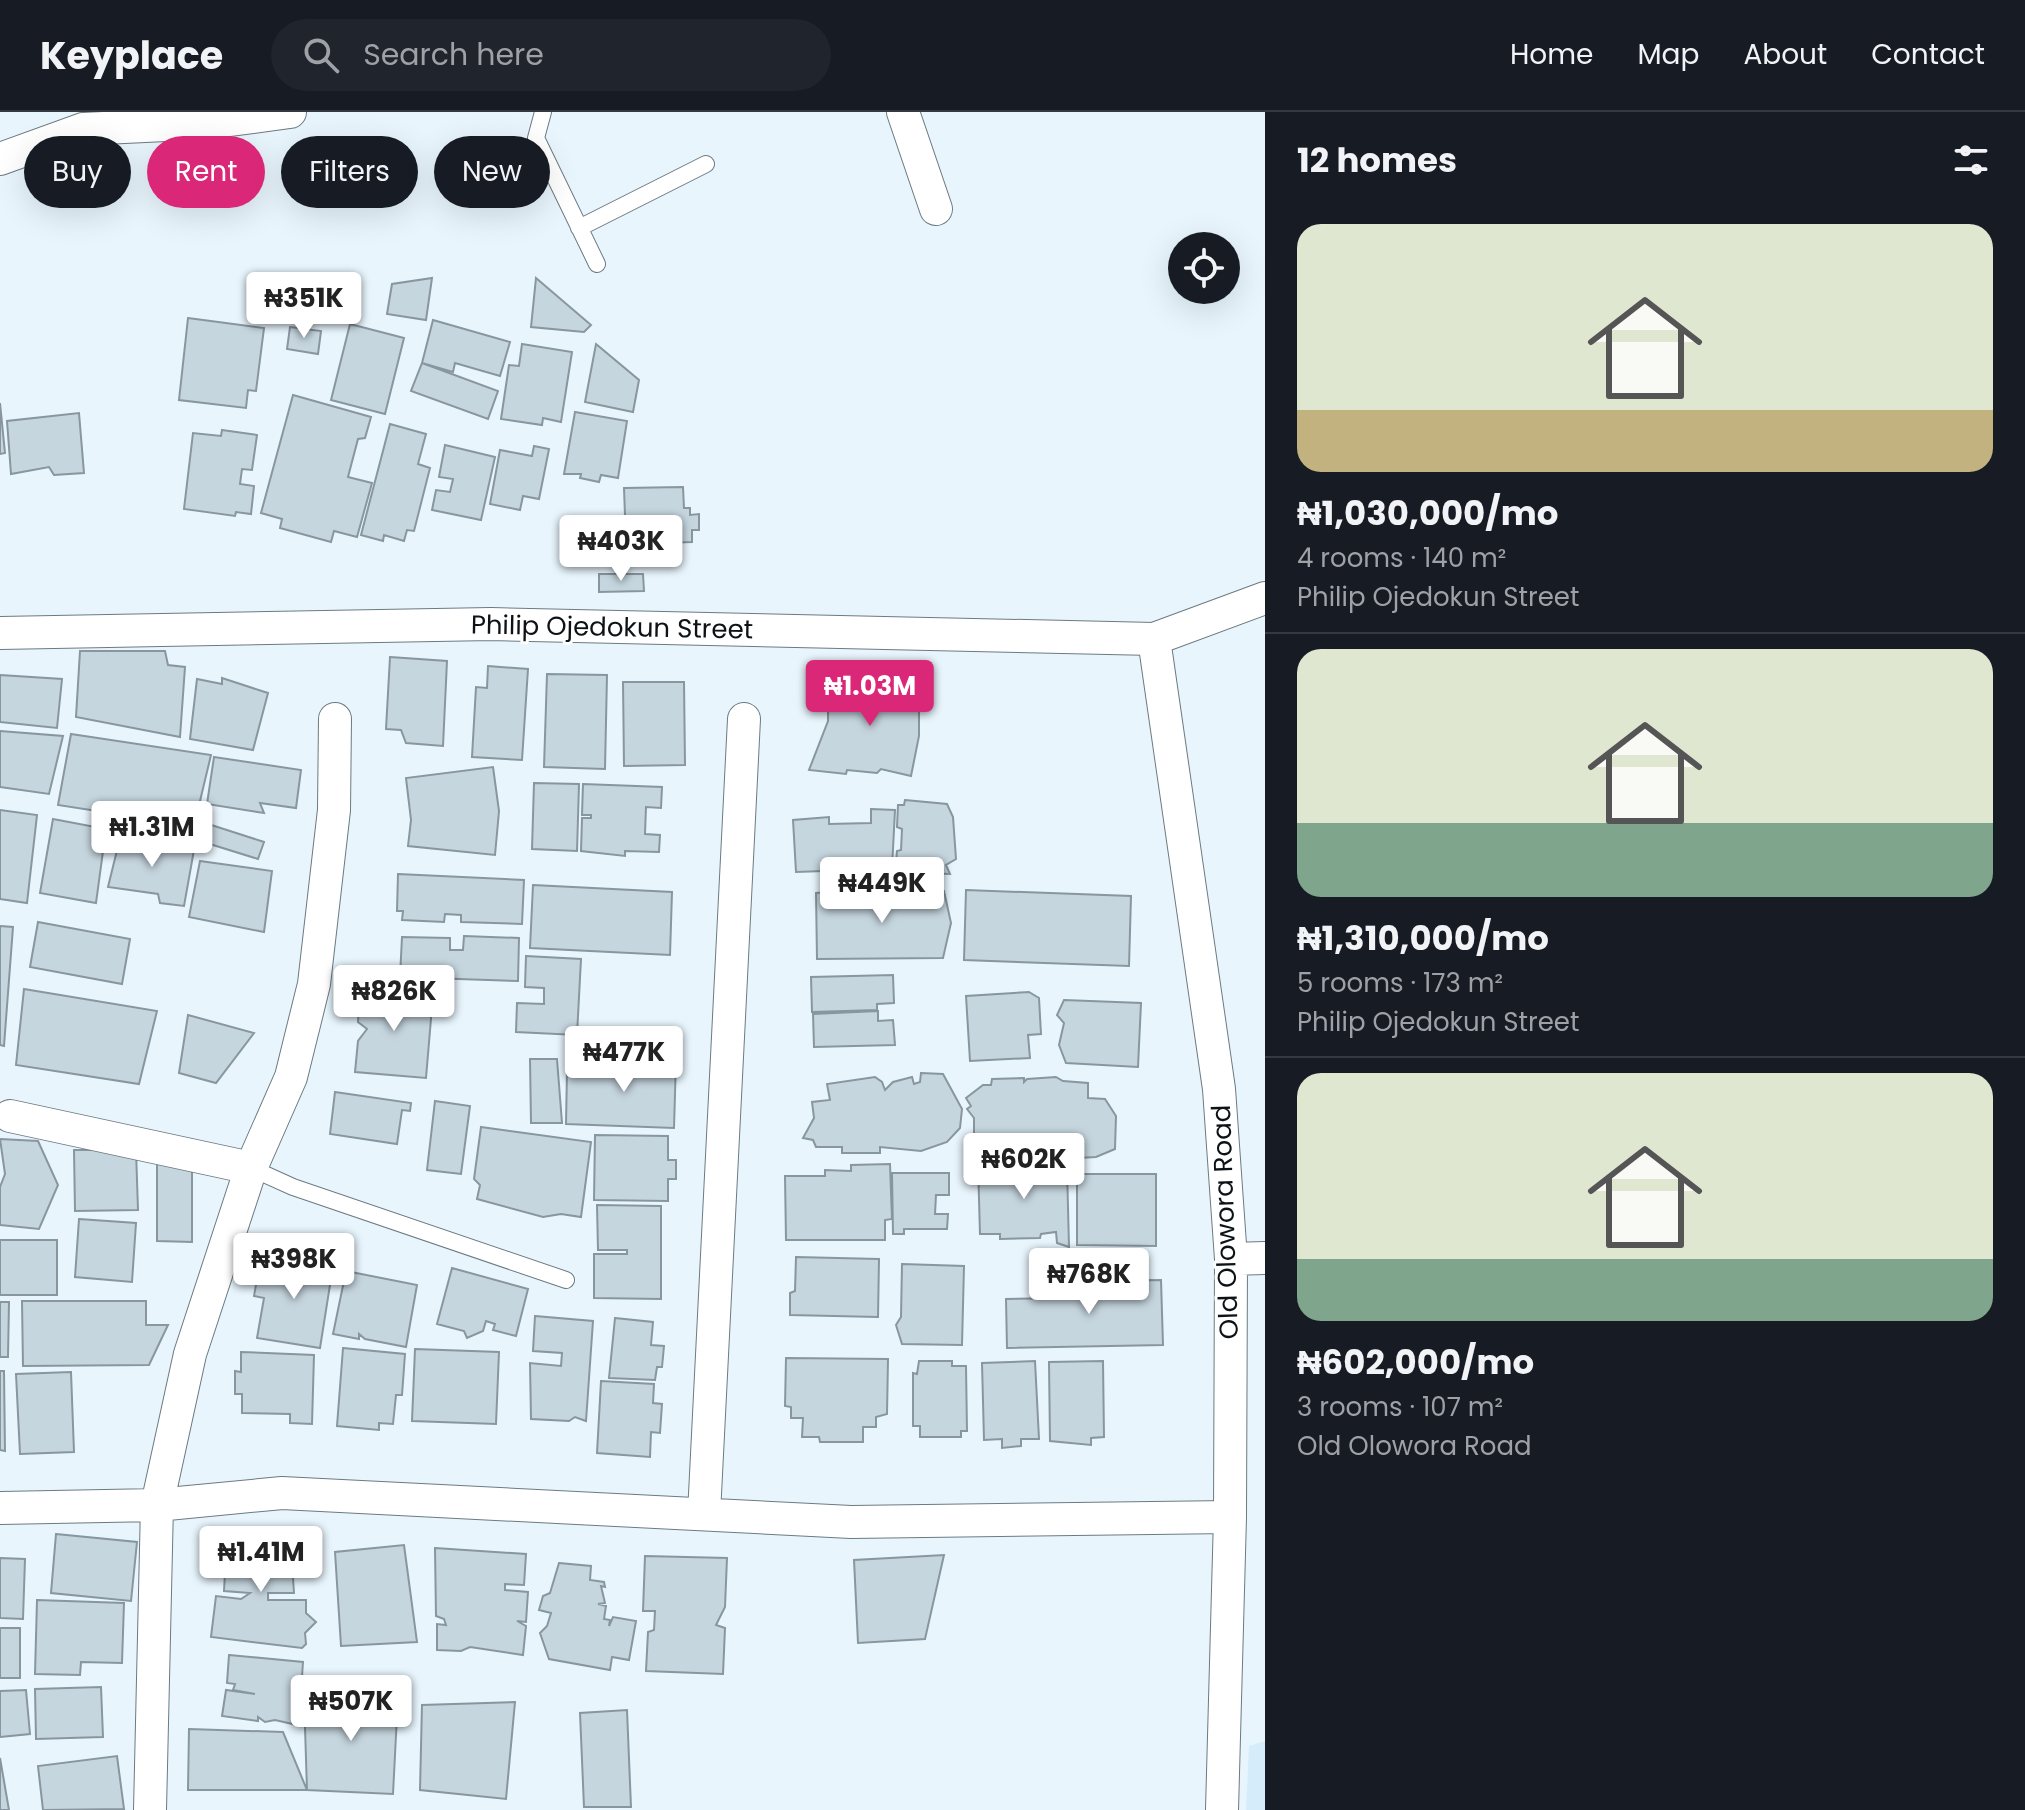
<!DOCTYPE html>
<meta charset="utf-8">
<style>
body{margin:0;font-family:Poppins,sans-serif;background:#20242c;color:#f1f3f6;height:100vh;display:flex;flex-direction:column;font-size:30px;white-space:nowrap}
*{box-sizing:border-box;margin:0}
p{font-size:26px;color:#9ea1a6}
.icon{flex:none;width:44px;height:44px;fill:none;stroke:currentColor;stroke-width:2;stroke-linecap:round;stroke-linejoin:round}
.map{position:relative;flex:1;overflow:hidden}
.side{display:flex;flex-direction:column;background:#171b24;width:760px}
.side>*{flex:none}
.banner{position:absolute;left:24px;top:24px;width:760px;height:72px;display:flex;gap:16px}
.fabs{position:absolute;left:1168px;top:120px;display:grid;gap:16px}
.fabs a{display:grid;place-items:center;width:72px;height:72px;border-radius:50%;background:#171b24;box-shadow:0 8px 32px #0002;font-size:40px}
.price{position:absolute;translate:-50% -68px;padding:0 18px;border-radius:8px;background:#fff;color:#222;font-size:26px;line-height:52px;filter:drop-shadow(0 2px 4px #0008)}
.price::after{content:'';position:absolute;left:50%;top:48px;width:24px;height:18px;margin-left:-12px;background:inherit;clip-path:polygon(0 0,100% 0,50% 100%)}
.price.current{background:#db2777;color:#fff}
ul{padding:0;list-style:none}
li{display:grid;align-content:center;gap:16px;height:424px;padding:0 32px}
li+li{border-top:2px solid #363941}
li span{display:grid;place-items:center;height:248px;border-radius:24px;color:#555}
li>.icon{margin-inline-start:auto}
span .icon{width:144px;height:144px;fill:#fffc;stroke-width:1}
li b{font-size:34px}
h2{display:flex;justify-content:space-between;align-items:center;height:96px;padding:0 32px;font-size:34px}
.tag{padding:0 28px;border-radius:36px;background:#171b24;box-shadow:0 8px 32px #0002;font-size:28px;line-height:72px}
.tag.current{background:#db2777;color:#fff}
header{display:flex;align-items:center;gap:48px;box-sizing:border-box;height:112px;padding:0 40px;background:#171b24;border-bottom:2px solid #363941}
header strong{font-size:38px}
nav{display:flex;gap:44px;margin-inline-start:auto;font-size:28px}
.search{width:560px;height:72px;background:#20242c;display:flex;align-items:center;gap:20px;box-sizing:border-box;padding:0 28px;border-radius:44px;color:#9ea1a6;font-size:30px}
main{display:flex;flex:1;min-height:0}
.map>svg:first-child{display:block}
.built{fill:#d5edfb}
.building{fill:#c6d6df;stroke:#88969f;stroke-width:2}
.lines{fill:none;stroke-linecap:round;stroke-linejoin:round}
.lane-casing{stroke:#6c7a82;stroke-width:18}
.street-casing{stroke:#6c7a82;stroke-width:34}
.lane{stroke:#fff;stroke-width:16}
.street{stroke:#fff;stroke-width:32}
.labels{text-anchor:middle;stroke-width:6;stroke-linejoin:round;paint-order:stroke}
.street-label{font-size:26px;fill:#0c1215;stroke:#fff}
</style>
<header>
<strong>Keyplace</strong>
<div class="search"><svg class="icon" aria-label="search" viewBox="0 0 24 24"><circle cx="10" cy="10" r="6"/><path d="M15 15l6 6"/></svg>Search here</div>
<nav><a>Home</a><a>Map</a><a>About</a><a>Contact</a></nav>
</header>
<main>
<div class="map">
<svg width="1265" height="1698" viewBox="0 0 1265 1698">
<rect width="100%" height="100%" fill="#e8f5fd"/>
<path class="built" d="M1265,1629V1698H1246L1249,1634Z"/>
<path class="building" d="M432,166L426,208L387,202L392,172Z
M536,166L591,213L584,220L531,215Z
M188,206L264,216L256,279L248,278L246,296L179,288Z
M433,208L510,230L500,264L455,251L453,260L422,251Z
M350,212L404,226L385,302L331,288Z
M290,215L321,219L318,242L287,237Z
M522,232L572,240L561,310L543,306L542,313L501,307L509,253L519,254Z
M596,232L639,268L633,300L585,290Z
M422,251L498,279L488,307L411,279Z
M293,283L371,305L365,326L358,327L348,365L372,371L357,425L334,419L331,430L280,416L282,407L261,401Z
M0,291L5,341L0,342Z
M575,300L627,309L618,366L601,363L599,370L580,366L581,362H564Z
M79,301L84,361L54,363L49,355L11,362L7,309Z
M390,312L426,322L418,352L430,356L414,419L407,418L404,429L384,423L383,429L361,423Z
M222,318L257,323L252,358L242,357L240,372L254,374L251,402L236,400L235,404L184,397L193,321L221,324Z
M445,333L495,345L481,408L432,398L436,378L450,380L453,367L439,365Z
M534,334L549,337L539,387L523,384L520,398L490,392L500,338L532,344Z
M683,375L684,396H690V403L699,402V418H692V430L626,432L624,376Z
M599,462H643L644,479L599,480Z
M80,539H165L168,553L185,555L180,625L76,605Z
M390,545L447,549L443,634L406,631L401,618L386,617Z
M488,554L528,557L522,648L472,645L476,575L487,576Z
M547,562L607,563L605,657L544,655Z
M0,563L62,567L57,616L0,610Z
M222,566L268,581L253,638L190,627L197,567L222,572Z
M623,570H684L685,653L624,654Z
M828,570L919,571V624L911,664L881,657L877,661L847,658L846,662L809,658L828,609Z
M0,619L63,624L49,682L0,675Z
M71,622L211,643L194,714L58,693Z
M214,645L301,658L296,696L260,691L264,701L207,692Z
M493,655L499,699L495,743L408,734L411,708L406,666Z
M534,671L579,672L577,739L532,737Z
M583,672L662,675L661,696L646,695L645,722L660,723L659,740L625,739V744L581,739L582,706H591V703H582Z
M905,688L947,692L953,705L956,747L946,753L950,762L895,760L897,739L901,738L902,717L897,715L898,693H904Z
M871,697L895,698L892,756L867,757L848,752L847,748L822,749L823,759L796,760L793,708L829,705V712L871,711Z
M0,698L37,703L27,791L0,787Z
M53,707L106,717L96,791L40,781Z
M202,710L264,730L258,747L197,728Z
M121,722L194,738L184,794L160,791L158,782L108,775Z
M200,749L272,759L264,820L189,805Z
M398,762L524,768L522,812L461,810V803L445,802L444,810L402,808L403,799H397Z
M533,773L672,780L670,843L530,836Z
M878,777V782L944,779L951,811L943,846L817,847L816,781Z
M966,778L1131,784L1129,854L964,848Z
M38,810L130,827L122,872L30,855Z
M0,814L13,815L4,934L0,933Z
M464,824L519,826L518,869L400,865L402,825L450,826V838H463Z
M526,844L581,847L577,923L516,920L517,891L544,892V876L525,875Z
M893,863L894,891L877,892V898L812,900L811,865Z
M24,877L157,899L139,972L16,953Z
M360,877L433,883L426,966L355,960L358,929L367,917L358,910Z
M1029,880L1039,886L1041,922L1028,923L1030,946L970,949L966,884Z
M1064,888L1141,891L1138,955L1066,951L1059,933L1064,911L1057,903Z
M878,899V909L893,908L895,933L814,935L813,902Z
M188,903L254,921L216,971L179,961Z
M602,946L676,948L674,1016L566,1012L567,959L602,960Z
M530,947H557L562,1011H531Z
M921,961L943,962L962,997L960,1016L947,1030L921,1039L880,1035V1041H842V1035H816L813,1028L803,1026L814,1006L812,990L830,988L827,972L875,965L882,970L885,978L893,970L912,965L914,972L920,970Z
M1056,965L1063,969L1088,971V986L1105,987L1116,1004L1115,1037L1096,1045L1078,1046L1060,1041V1046L1046,1045L1044,1040L974,1041V1006L967,997L971,994L966,986L983,973H991L992,967L1024,966V970L1027,967Z
M335,980L411,991L410,999L402,998L397,1032L330,1022Z
M435,989L470,994L461,1062L427,1058Z
M481,1015L591,1030L581,1105L561,1102L543,1105L477,1087L480,1073L474,1067Z
M595,1023L668,1024V1048H676V1067H668V1089L594,1088Z
M0,1027L38,1029L58,1073L39,1117L0,1113V1075L5,1062Z
M74,1038H136L138,1098L75,1099Z
M157,1045H192V1130L157,1129Z
M1060,1051V1056H1067L1069,1135L1057,1131L1056,1120L1041,1122L1040,1126L1000,1127V1122H980L978,1052Z
M890,1052L892,1107L885,1108V1128H786L785,1064H825V1058L851,1059V1053Z
M892,1061H949V1083H936L935,1102H948L947,1117H904V1122H893Z
M1077,1062H1156V1134L1077,1133Z
M597,1093L661,1094V1187L594,1186V1142H627V1138H598Z
M79,1107L136,1111L132,1170L75,1165Z
M0,1128H57V1183H0Z
M270,1143L333,1154L320,1236L257,1226L264,1186L254,1184L257,1167L265,1169Z
M796,1145L879,1147L878,1205L790,1203V1181L795,1179Z
M902,1152L964,1154L962,1233L902,1232L896,1213L901,1205Z
M452,1156L528,1177L516,1224L493,1218L495,1212L486,1209L483,1219L467,1226L464,1219L437,1212Z
M346,1159L417,1173L406,1235L365,1227L359,1222V1227L333,1222Z
M1161,1168L1163,1233L1007,1236L1006,1187L1066,1186L1065,1169Z
M22,1189H146V1213H168L149,1253L23,1254Z
M0,1190H9L8,1245H0Z
M535,1204L593,1209L586,1309L575,1305L569,1309L531,1307L530,1251L561,1254L562,1241L533,1239Z
M615,1206L653,1210L651,1233L664,1234L662,1255H657L655,1268L609,1266Z
M343,1236L405,1242L402,1283H396L393,1312L379,1311V1318L337,1314Z
M415,1237L499,1240L496,1312L412,1309Z
M241,1240L314,1243L312,1312L290,1311V1302L242,1301V1282H235V1259L241,1260Z
M786,1246L888,1247L887,1302L876,1305V1315H863V1330H820L819,1325H802L803,1306H791V1295L785,1294Z
M919,1249H952V1254H966L967,1319H961V1325H920V1314H913V1261L917,1262Z
M1035,1249L1039,1327H1021V1334L1002,1336V1327L984,1328L982,1251Z
M1103,1249L1104,1325L1091,1326V1333L1050,1329L1049,1250Z
M0,1259H4L5,1339L0,1338Z
M71,1260L74,1340L20,1342L16,1262Z
M601,1269L654,1272L653,1291L662,1292L660,1321L651,1320L650,1345L597,1341Z
M274,1419L267,1442L272,1444L279,1430H296V1451L302,1455L293,1466L294,1481H268V1488H306V1501L316,1510L305,1521L306,1532L302,1536L211,1525L216,1484L241,1487L250,1481L224,1479L225,1460L233,1458L219,1423Z
M56,1422L137,1430L131,1489L51,1481Z
M404,1433L417,1530L341,1534L335,1440Z
M435,1436L526,1442L524,1473L505,1472V1478L528,1480L526,1510L517,1509L526,1514L523,1543L470,1535L461,1539L437,1538V1512L446,1513L444,1507L436,1504Z
M944,1443L925,1527L858,1531L854,1448Z
M645,1444L727,1446L725,1495L716,1513L725,1516L723,1562L646,1559L648,1520L654,1518L655,1499H643Z
M0,1446L25,1447L23,1507L0,1506Z
M559,1451L591,1454L590,1468L604,1470L605,1475L601,1474L605,1491L598,1492L606,1494L604,1507L610,1508L609,1514L613,1505L636,1509L629,1548L612,1545L610,1558L549,1547L540,1521L547,1514L551,1501L539,1498L543,1484L550,1481Z
M37,1488L124,1491L122,1551L81,1550L80,1563L35,1562Z
M0,1516H20V1566H0Z
M229,1543L303,1550L302,1565L297,1566L296,1576L303,1585L297,1613L275,1608L265,1610L258,1605V1609L222,1604L226,1578L255,1582L233,1578L235,1572L227,1571Z
M101,1575L103,1625L36,1627L35,1577Z
M26,1578L30,1622L0,1625V1579Z
M304,1584H398L393,1682L307,1678Z
M515,1590L506,1687L420,1678L422,1593Z
M627,1598L631,1695H584L580,1601Z
M189,1617L283,1620L307,1678H188Z
M117,1644L124,1697L43,1698L38,1654Z
M0,1646L9,1698H0Z"/>
<g class="lines">
<g class="lane-casing">
<path id="lane" d="M543,0L536,26L597,152
M579,116L706,52
M251,1056L293,1075L566,1168"/>
</g>
<g class="street-casing">
<path id="street" d="M903,0L936,97
M0,47L83,17L207,11L290,0
M0,521L491,512L1154,527L1265,486
M1154,527L1219,977L1231,1147L1230,1405L1222,1698
M10,1004L251,1056
M1231,1147L1265,1146
M0,1396L157,1393L282,1381L851,1410L1230,1405
M704,1402L744,607
M150,1698L157,1393L190,1242L251,1056L291,965L314,872L334,698L335,607"/>
</g>
<use href="#lane" class="lane"/>
<use href="#street" class="street"/>
</g>
<g class="labels">
<g class="street-label">
<text transform="translate(612 515) rotate(1)" y="9">Philip Ojedokun Street</text>
<text transform="translate(1225 1110) rotate(-92)" y="9">Old Olowora Road</text>
</g>
</g>
</svg>
<div class="fabs">
<a><svg class="icon" aria-label="locate" viewBox="0 0 24 24"><circle cx="12" cy="12" r="6"/><path d="M12 2v4M12 18v4M2 12h4M18 12h4"/></svg></a>
</div>
<b class="price" style="left:304px;top:228px">₦351K</b>
<b class="price" style="left:621px;top:471px">₦403K</b>
<b class="price current" style="left:870px;top:616px">₦1.03M</b>
<b class="price" style="left:152px;top:757px">₦1.31M</b>
<b class="price" style="left:882px;top:813px">₦449K</b>
<b class="price" style="left:394px;top:921px">₦826K</b>
<b class="price" style="left:624px;top:982px">₦477K</b>
<b class="price" style="left:1024px;top:1089px">₦602K</b>
<b class="price" style="left:294px;top:1189px">₦398K</b>
<b class="price" style="left:1089px;top:1204px">₦768K</b>
<b class="price" style="left:261px;top:1482px">₦1.41M</b>
<b class="price" style="left:351px;top:1631px">₦507K</b>
<div class="banner">
<a class="tag">Buy</a>
<a class="tag current">Rent</a>
<a class="tag">Filters</a>
<a class="tag">New</a>
</div>
</div>
<section class="side">
<h2>12 homes<svg class="icon" aria-label="filters" viewBox="0 0 24 24"><path d="M4 7h16M4 17h16"/><circle cx="9" cy="7" r="2"/><circle cx="15" cy="17" r="2"/></svg></h2>
<ul>
<li><span style="background:linear-gradient(#dfe7d0 75%,#c2b280 0)"><svg class="icon" aria-label="home" viewBox="0 0 24 24"><path d="M3 11l9-7 9 7M6 9v11h12V9"/></svg></span><div><b>₦1,030,000/mo</b><p>4 rooms · 140 m²</p><p>Philip Ojedokun Street</p></div></li>
<li><span style="background:linear-gradient(#dfe7d0 70%,#7fa58c 0)"><svg class="icon" aria-label="home" viewBox="0 0 24 24"><path d="M3 11l9-7 9 7M6 9v11h12V9"/></svg></span><div><b>₦1,310,000/mo</b><p>5 rooms · 173 m²</p><p>Philip Ojedokun Street</p></div></li>
<li><span style="background:linear-gradient(#dfe7d0 75%,#7fa58c 0)"><svg class="icon" aria-label="home" viewBox="0 0 24 24"><path d="M3 11l9-7 9 7M6 9v11h12V9"/></svg></span><div><b>₦602,000/mo</b><p>3 rooms · 107 m²</p><p>Old Olowora Road</p></div></li>
</ul>
</section>
</main>
